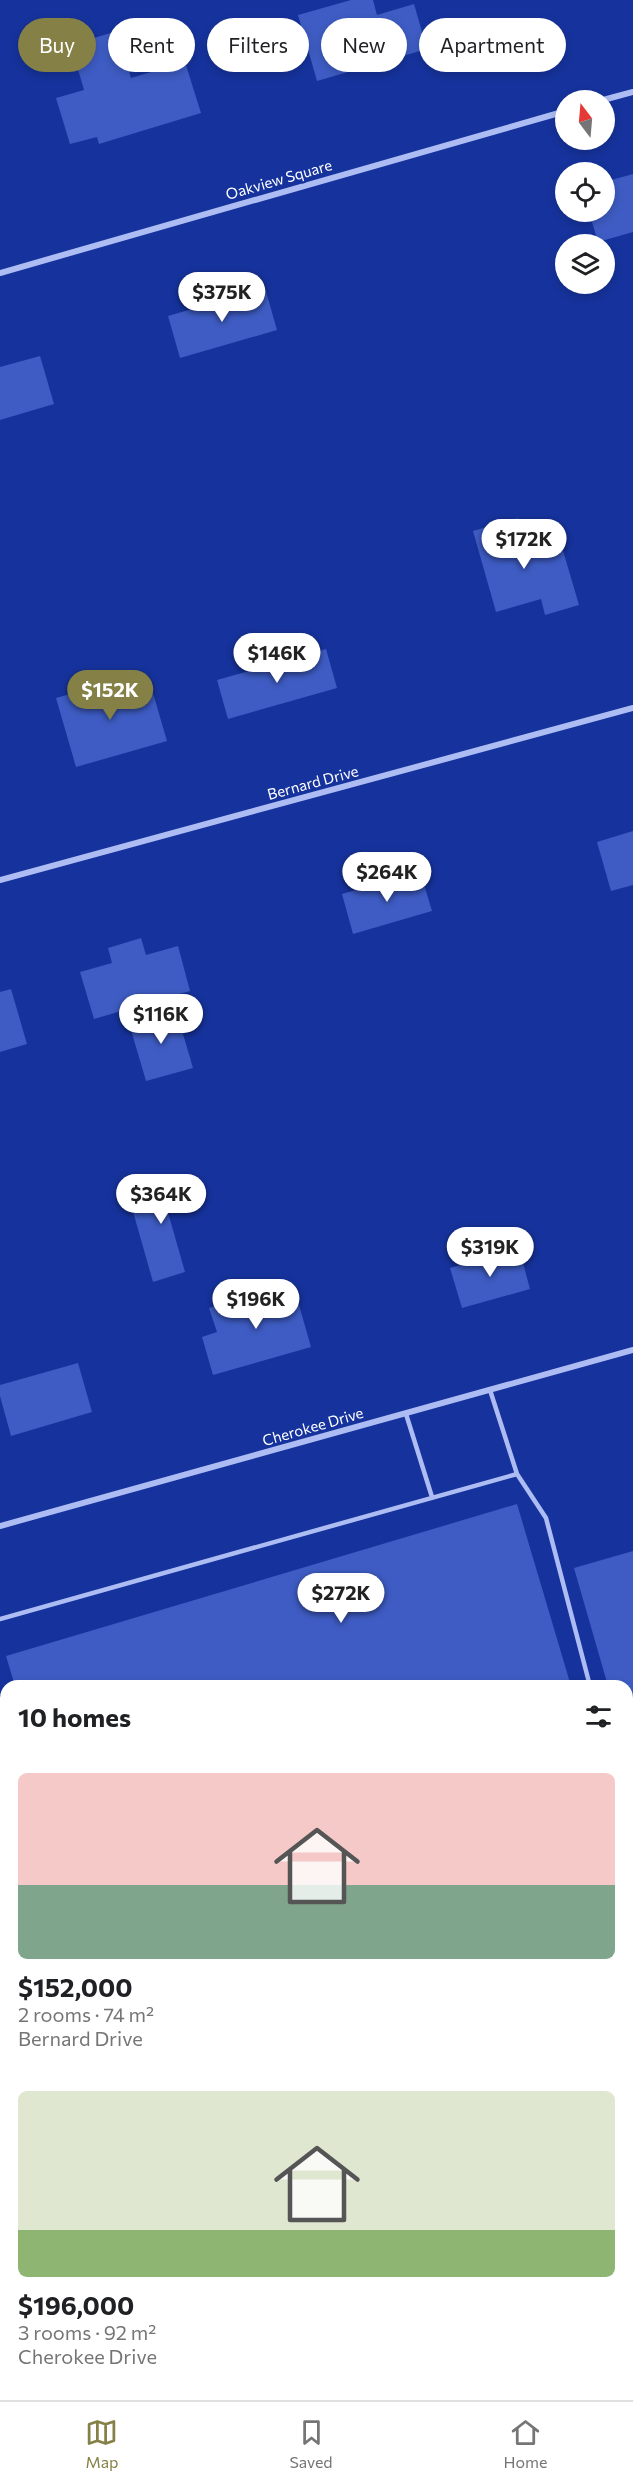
<!DOCTYPE html>
<meta charset="utf-8">
<style>
body{margin:0;font-family:Commissioner,sans-serif;background:#f6f6f6;color:#202124;height:100vh;display:flex;flex-direction:column;font-size:22px;white-space:nowrap}
*{box-sizing:border-box;margin:0}
p{font-size:20px;color:#757577}
.icon{flex:none;width:33px;height:33px;fill:none;stroke:currentColor;stroke-width:2;stroke-linecap:round;stroke-linejoin:round}
.map{position:relative;flex:1;overflow:hidden}
.side{position:absolute;left:0px;top:1680px;width:633px;height:720px;display:flex;flex-direction:column;background:#fff;border-radius:18px 18px 0 0;box-shadow:0 3px 9px #0003}
.side>*{flex:none}
.guide{position:absolute;left:18px;top:18px;width:597px;height:54px;display:flex;gap:12px}
.needle{width:39px;rotate:344deg}
.fabs{position:absolute;left:555px;top:90px;display:grid;gap:12px}
.fabs a{display:grid;place-items:center;width:60px;height:60px;border-radius:50%;background:#fff;box-shadow:0 3px 9px #0003;font-size:30px}
.price{position:absolute;translate:-50% -51px;padding:0 14px;border-radius:21px;background:#fff;color:#222;font-size:20px;line-height:39px;filter:drop-shadow(0 2px 3px #0008)}
.price::after{content:'';position:absolute;left:50%;top:36px;width:18px;height:14px;margin-left:-9px;background:inherit;clip-path:polygon(0 0,100% 0,50% 100%)}
.price.active{background:#848046;color:#fff}
ul{padding:0;list-style:none}
li{display:grid;align-content:center;gap:12px;height:318px;padding:0 18px}
li span{display:grid;place-items:center;height:186px;border-radius:9px;color:#555}
li>.icon{margin-inline-start:auto}
span .icon{width:108px;height:108px;fill:#fffc;stroke-width:1}
li b{font-size:26px}
h2{display:flex;justify-content:space-between;align-items:center;height:72px;padding:0 18px;font-size:26px}
.tag{padding:0 21px;border-radius:27px;background:#fff;box-shadow:0 3px 9px #0003;font-size:21px;line-height:54px}
.tag.active{background:#848046;color:#fff}
.menu{display:flex;justify-content:space-around;align-items:center;height:84px;border-top:2px solid #e0e0e0;background:#fff;font-size:16px;color:#757577}
.menu a{display:grid;justify-items:center;gap:3px}
.menu .active{color:#848046}
.map>svg:first-child{display:block}
.building{fill:#3e5cc3}
.lines{fill:none;stroke-linecap:round;stroke-linejoin:round}
.lane{stroke:#adbdf3;stroke-width:4.5}
.street{stroke:#adbdf3;stroke-width:6}
.secondary{stroke:#dce3fd;stroke-width:12}
.labels{text-anchor:middle;stroke-width:4.5;stroke-linejoin:round;paint-order:stroke}
.street-label{font-size:15px;fill:#fff;stroke:#16339d}
</style>
<div class="map">
<svg width="633" height="2400" viewBox="0 0 633 2400">
<rect width="100%" height="100%" fill="#16339d"/>
<path class="building" d="M351,0H373L377,15L414,4L427,49L317,81L298,15Z
M117,31L131,78L185,62L201,113L99,144L97,137L70,144L56,98L84,90L71,45Z
M633,174V232L598,242L589,212H604V182Z
M265,288L277,330L180,358L168,316Z
M40,356L54,404L0,420V367Z
M518,518L528,554L561,544L579,605L545,615L541,599L496,612L473,531Z
M326,649L337,688L228,719L217,680Z
M135,676L141,697L153,693L167,741L76,767L56,698Z
M633,831V885L611,891L597,842Z
M420,871L432,911L353,934L342,894Z
M141,938L146,955L178,946L190,991L94,1019L80,972L112,963L108,948Z
M11,989L27,1044L0,1052V992Z
M176,1010L193,1068L146,1081L129,1023Z
M188,1176L195,1201L167,1209L185,1272L153,1282L128,1194Z
M519,1248L530,1289L462,1308L450,1268Z
M293,1284L311,1347L213,1375L202,1337L217,1332L209,1308Z
M78,1363L92,1412L11,1436L0,1396V1385Z
M517,1504L571,1686H15L6,1656Z
M633,1551V1714L627,1716V1686H608L574,1568Z
M6,1702V1839L0,1841V1704Z
M633,1759V1956L627,1957V1761Z
M6,2055V2153L0,2155V2057Z
M246,2394H298L300,2400H229Z
M359,2394H506L508,2400H360Z"/>
<g class="lines">
<path class="lane" d="M406,1414L432,1497
M517,1474L546,1518L590,1686
M0,1619L517,1474L490,1390
M0,1903L6,1901
M627,2022L633,2020
M0,2028L6,2026
M0,2186L6,2184
M627,2230L633,2228
M0,2283L3,2295
M553,2394L555,2400"/>
<path class="street" d="M603,100L633,92
M0,273L566,111
M0,880L633,708
M0,1526L633,1350
M33,2394L34,2400"/>
<path class="secondary" d="M627,2116L633,2115
M0,2297L6,2295"/>
</g>
<g class="labels">
<g class="street-label">
<text transform="translate(279 180) rotate(-16)" y="5">Oakview Square</text>
<text transform="translate(313 783) rotate(-15)" y="5">Bernard Drive</text>
<text transform="translate(313 1427) rotate(-16)" y="5">Cherokee Drive</text>
</g>
</g>
</svg>
<div class="fabs">
<a><svg class="needle" viewBox="-14 -14 28 28"><path d="M0-13l5 13h-10z" fill="#e53935"/><path d="M0 13l5-13h-10z" fill="#757577"/></svg></a>
<a><svg class="icon" aria-label="locate" viewBox="0 0 24 24"><circle cx="12" cy="12" r="6"/><path d="M12 2v4M12 18v4M2 12h4M18 12h4"/></svg></a>
<a><svg class="icon" aria-label="layers" viewBox="0 0 24 24"><path d="M12 4l9 5-9 5-9-5zM3 14l9 5 9-5"/></svg></a>
</div>
<b class="price" style="left:222px;top:323px">$375K</b>
<b class="price" style="left:524px;top:570px">$172K</b>
<b class="price" style="left:277px;top:684px">$146K</b>
<b class="price active" style="left:110px;top:721px">$152K</b>
<b class="price" style="left:387px;top:903px">$264K</b>
<b class="price" style="left:161px;top:1045px">$116K</b>
<b class="price" style="left:161px;top:1225px">$364K</b>
<b class="price" style="left:490px;top:1278px">$319K</b>
<b class="price" style="left:256px;top:1330px">$196K</b>
<b class="price" style="left:341px;top:1624px">$272K</b>
<div class="guide">
<a class="tag active">Buy</a>
<a class="tag">Rent</a>
<a class="tag">Filters</a>
<a class="tag">New</a>
<a class="tag">Apartment</a>
</div>
<section class="side">
<h2>10 homes<svg class="icon" aria-label="filters" viewBox="0 0 24 24"><path d="M4 7h16M4 17h16"/><circle cx="9" cy="7" r="2"/><circle cx="15" cy="17" r="2"/></svg></h2>
<ul>
<li><span style="background:linear-gradient(#f6c9c9 60%,#7fa58c 0)"><svg class="icon" aria-label="home" viewBox="0 0 24 24"><path d="M3 11l9-7 9 7M6 9v11h12V9"/></svg></span><div><b>$152,000</b><p>2 rooms · 74 m²</p><p>Bernard Drive</p></div></li>
<li><span style="background:linear-gradient(#dfe7d0 75%,#8fb573 0)"><svg class="icon" aria-label="home" viewBox="0 0 24 24"><path d="M3 11l9-7 9 7M6 9v11h12V9"/></svg></span><div><b>$196,000</b><p>3 rooms · 92 m²</p><p>Cherokee Drive</p></div></li>
</ul>
</section>
</div>
<nav class="menu">
<a class="active"><svg class="icon" aria-label="map" viewBox="0 0 24 24"><path d="M3 6l6-2 6 2 6-2v14l-6 2-6-2-6 2zM9 4v14M15 6v14"/></svg>Map</a>
<a><svg class="icon" aria-label="saved" viewBox="0 0 24 24"><path d="M7 4h10v16l-5-4-5 4z"/></svg>Saved</a>
<a><svg class="icon" aria-label="home" viewBox="0 0 24 24"><path d="M3 11l9-7 9 7M6 9v11h12V9"/></svg>Home</a>
</nav>
